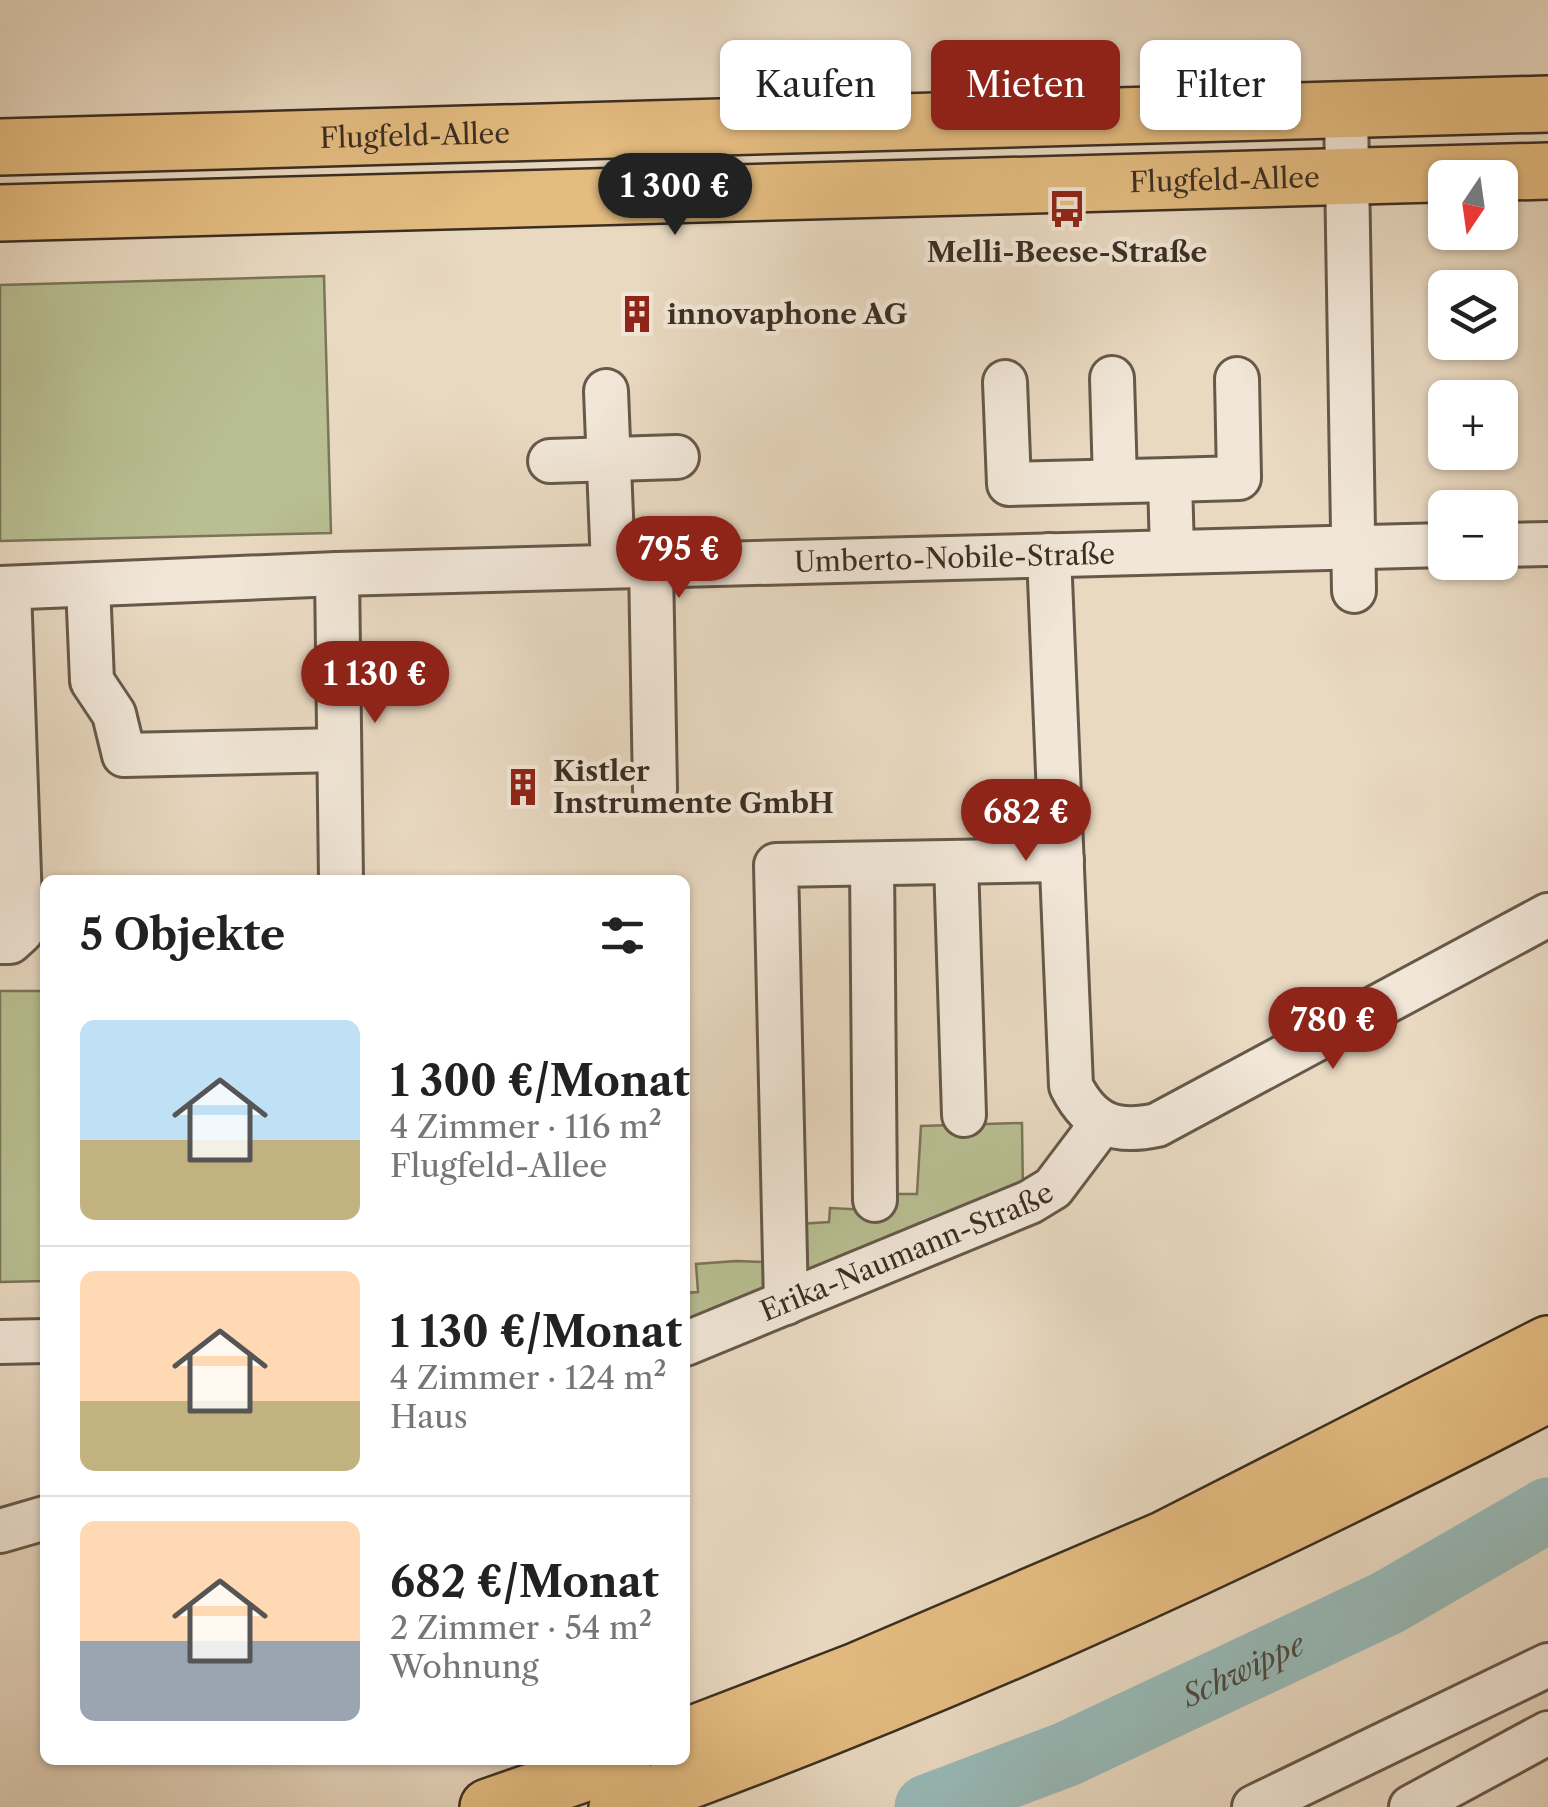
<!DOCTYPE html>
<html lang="de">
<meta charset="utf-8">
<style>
body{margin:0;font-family:"Libre Caslon Text",serif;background:#f2f2f2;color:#222;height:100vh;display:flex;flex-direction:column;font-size:38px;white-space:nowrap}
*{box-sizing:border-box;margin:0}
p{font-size:32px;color:#767676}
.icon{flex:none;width:55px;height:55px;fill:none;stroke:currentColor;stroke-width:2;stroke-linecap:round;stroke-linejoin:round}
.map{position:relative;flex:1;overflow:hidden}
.details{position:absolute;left:40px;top:875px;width:650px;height:890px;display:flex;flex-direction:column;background:#fff;border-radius:15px;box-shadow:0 2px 8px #0004}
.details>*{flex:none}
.banner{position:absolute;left:720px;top:40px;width:678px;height:90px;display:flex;gap:20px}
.needle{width:65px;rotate:193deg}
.fabs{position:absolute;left:1428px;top:160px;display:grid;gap:20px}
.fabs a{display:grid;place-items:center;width:90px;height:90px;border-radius:15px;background:#fff;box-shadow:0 2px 8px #0004;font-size:50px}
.price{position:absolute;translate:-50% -85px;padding:0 22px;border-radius:35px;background:#8f2418;color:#fff;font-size:32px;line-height:65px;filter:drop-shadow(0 2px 5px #0008)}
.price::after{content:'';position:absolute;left:50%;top:60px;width:30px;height:22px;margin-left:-15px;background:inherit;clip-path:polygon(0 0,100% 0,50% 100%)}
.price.active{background:#222;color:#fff}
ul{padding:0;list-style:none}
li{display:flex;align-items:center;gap:30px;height:250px;padding:0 40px}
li+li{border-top:2px solid #e0e0e0}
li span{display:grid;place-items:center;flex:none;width:280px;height:200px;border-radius:15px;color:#555}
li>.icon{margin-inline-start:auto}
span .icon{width:120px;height:120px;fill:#fffc;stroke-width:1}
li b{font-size:42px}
h2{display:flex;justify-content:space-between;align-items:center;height:120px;padding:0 40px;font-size:42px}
.chip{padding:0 35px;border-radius:15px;background:#fff;box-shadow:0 2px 8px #0004;font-size:35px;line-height:90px}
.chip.active{background:#8f2418;color:#fff}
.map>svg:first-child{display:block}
.green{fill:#b8bf92;stroke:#7a765a;stroke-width:2.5}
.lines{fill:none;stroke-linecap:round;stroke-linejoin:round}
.river{stroke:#98b9b7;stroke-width:65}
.minor-casing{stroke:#66594a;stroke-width:48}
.major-casing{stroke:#3b2e22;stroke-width:60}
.highway-casing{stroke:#3b2e22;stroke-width:60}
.minor{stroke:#f1e6d7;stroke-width:42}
.major{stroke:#e4bc80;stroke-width:55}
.highway{stroke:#e4bc80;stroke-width:55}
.labels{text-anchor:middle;stroke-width:9;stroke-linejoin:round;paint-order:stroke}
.street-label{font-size:28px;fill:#3b2e22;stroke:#f1e6d7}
.poi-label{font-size:28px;font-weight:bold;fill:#3b2e22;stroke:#f1e6d7;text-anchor:start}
.water-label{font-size:30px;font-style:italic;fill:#4e4a40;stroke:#f1e6d7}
</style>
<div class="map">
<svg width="1548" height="1807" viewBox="0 0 1548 1807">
<rect width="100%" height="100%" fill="#e9d9c1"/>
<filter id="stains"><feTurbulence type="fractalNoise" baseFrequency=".002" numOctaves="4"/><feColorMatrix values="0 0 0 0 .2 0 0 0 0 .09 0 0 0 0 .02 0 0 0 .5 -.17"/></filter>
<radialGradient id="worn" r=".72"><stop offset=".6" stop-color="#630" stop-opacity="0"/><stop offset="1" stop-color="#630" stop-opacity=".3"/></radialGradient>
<path class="green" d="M324,276L331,533L0,541V285Z
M0,991H45V1281L0,1282Z
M1022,1123L1023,1195L858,1265L803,1271L799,1224L829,1222L830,1208L890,1211L891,1194H917L921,1126Z
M736,1261L765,1262L766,1302L685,1332V1293L698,1292L696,1264Z"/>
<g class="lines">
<path class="river" id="s1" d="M927,1807L1067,1754L1387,1603L1548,1510"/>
<g class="minor-casing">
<g id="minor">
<path d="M1346,111L1354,591"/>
<path d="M1112,378L1115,481"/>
<path d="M1005,382L1009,484L1170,480"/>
<path d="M606,391L613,566"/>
<path d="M550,461L677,457"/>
<path d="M1500,545L1548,544"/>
<path d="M1172,552L1170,480L1239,478L1237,379"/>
<path d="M1049,555L1071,1086C1091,1125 1115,1134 1157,1125L1548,915"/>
<path d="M651,565L655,790"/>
<path d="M337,574L341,880"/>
<path d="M88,585L92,681L114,714L124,755L339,750"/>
<path id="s2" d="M0,588L337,574L1445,545"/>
<path d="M956,862L964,1115"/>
<path d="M872,864L875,1200"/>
<path d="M0,942H10L21,932L9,588"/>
<path d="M786,1303L776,865L1062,860"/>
<path d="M0,1342L45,1341"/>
<path id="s3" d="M685,1344L1030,1202L1053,1188L1102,1123"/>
<path d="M0,1531L45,1518"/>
<path d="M1254,1807L1548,1665"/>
<path d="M1411,1807L1548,1733"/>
</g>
</g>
<g class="major-casing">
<g id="major">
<path id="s4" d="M0,147L1548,104"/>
<path id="s5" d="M0,213L1548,171"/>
</g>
</g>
<g class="highway-casing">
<path id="highway" d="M685,1737L854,1672L1165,1539L1548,1344
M488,1807L623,1760
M617,1807C937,1693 1246,1551 1548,1394"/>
</g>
<use href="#minor" class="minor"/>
<use href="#major" class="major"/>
<use href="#highway" class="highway"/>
</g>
<defs>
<g id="bus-bare" transform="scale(3)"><path d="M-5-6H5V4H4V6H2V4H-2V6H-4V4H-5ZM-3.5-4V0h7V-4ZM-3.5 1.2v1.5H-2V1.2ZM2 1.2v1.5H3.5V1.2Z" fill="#8f2418" stroke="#f1e6d7" stroke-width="2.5" paint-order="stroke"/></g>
<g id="building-bare" transform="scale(3)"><path d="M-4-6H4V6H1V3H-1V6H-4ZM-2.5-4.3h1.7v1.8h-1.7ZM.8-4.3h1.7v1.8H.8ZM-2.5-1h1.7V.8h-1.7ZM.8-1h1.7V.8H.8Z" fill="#8f2418" stroke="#f1e6d7" stroke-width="2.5" paint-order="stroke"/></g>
</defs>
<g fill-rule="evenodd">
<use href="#bus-bare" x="1067" y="209"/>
<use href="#building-bare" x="637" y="314"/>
<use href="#building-bare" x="523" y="787"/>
</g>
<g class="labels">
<g class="street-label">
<text dy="10" stroke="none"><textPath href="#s4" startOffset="415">Flugfeld-Allee</textPath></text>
<text dy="10" stroke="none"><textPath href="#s5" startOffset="1225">Flugfeld-Allee</textPath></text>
<text dy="10" stroke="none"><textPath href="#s2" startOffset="955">Umberto-Nobile-Straße</textPath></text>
<text dy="10" stroke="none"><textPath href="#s3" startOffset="240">Erika-Naumann-Straße</textPath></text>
</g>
<g class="poi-label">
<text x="1067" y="262" text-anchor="middle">Melli-Beese-Straße</text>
<text x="667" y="324">innovaphone AG</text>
<text x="553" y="781">Kistler<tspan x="553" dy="32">Instrumente GmbH</tspan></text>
</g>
<g class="water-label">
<text dy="10" stroke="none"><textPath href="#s1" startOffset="345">Schwippe</textPath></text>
</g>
</g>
<rect width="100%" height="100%" filter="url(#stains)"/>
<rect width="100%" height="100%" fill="url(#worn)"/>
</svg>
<div class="fabs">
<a><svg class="needle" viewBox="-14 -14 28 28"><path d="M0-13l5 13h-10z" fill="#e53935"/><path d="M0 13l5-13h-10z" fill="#767676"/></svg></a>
<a><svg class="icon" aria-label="layers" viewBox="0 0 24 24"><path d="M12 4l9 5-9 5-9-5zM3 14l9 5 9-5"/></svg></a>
<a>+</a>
<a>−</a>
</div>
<b class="price active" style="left:675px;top:238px">1 300 €</b>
<b class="price" style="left:679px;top:601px">795 €</b>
<b class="price" style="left:375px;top:726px">1 130 €</b>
<b class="price" style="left:1026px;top:864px">682 €</b>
<b class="price" style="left:1333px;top:1072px">780 €</b>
<div class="banner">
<a class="chip">Kaufen</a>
<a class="chip active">Mieten</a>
<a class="chip">Filter</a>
</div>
<section class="details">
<h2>5 Objekte<svg class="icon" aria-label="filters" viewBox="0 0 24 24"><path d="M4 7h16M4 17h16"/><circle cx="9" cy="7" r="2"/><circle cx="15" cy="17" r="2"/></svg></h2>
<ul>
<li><span style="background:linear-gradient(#bfe0f5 60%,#c2b280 0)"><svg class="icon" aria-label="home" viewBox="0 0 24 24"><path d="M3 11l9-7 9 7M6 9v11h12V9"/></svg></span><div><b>1 300 €/Monat</b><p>4 Zimmer · 116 m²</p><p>Flugfeld-Allee</p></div></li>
<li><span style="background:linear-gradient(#ffd9b3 65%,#c2b280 0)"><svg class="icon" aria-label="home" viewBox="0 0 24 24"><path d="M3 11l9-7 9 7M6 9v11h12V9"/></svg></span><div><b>1 130 €/Monat</b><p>4 Zimmer · 124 m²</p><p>Haus</p></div></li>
<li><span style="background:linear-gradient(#ffd9b3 60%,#9aa5b1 0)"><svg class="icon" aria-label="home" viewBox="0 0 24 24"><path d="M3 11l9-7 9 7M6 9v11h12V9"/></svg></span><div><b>682 €/Monat</b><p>2 Zimmer · 54 m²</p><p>Wohnung</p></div></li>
</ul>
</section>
</div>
